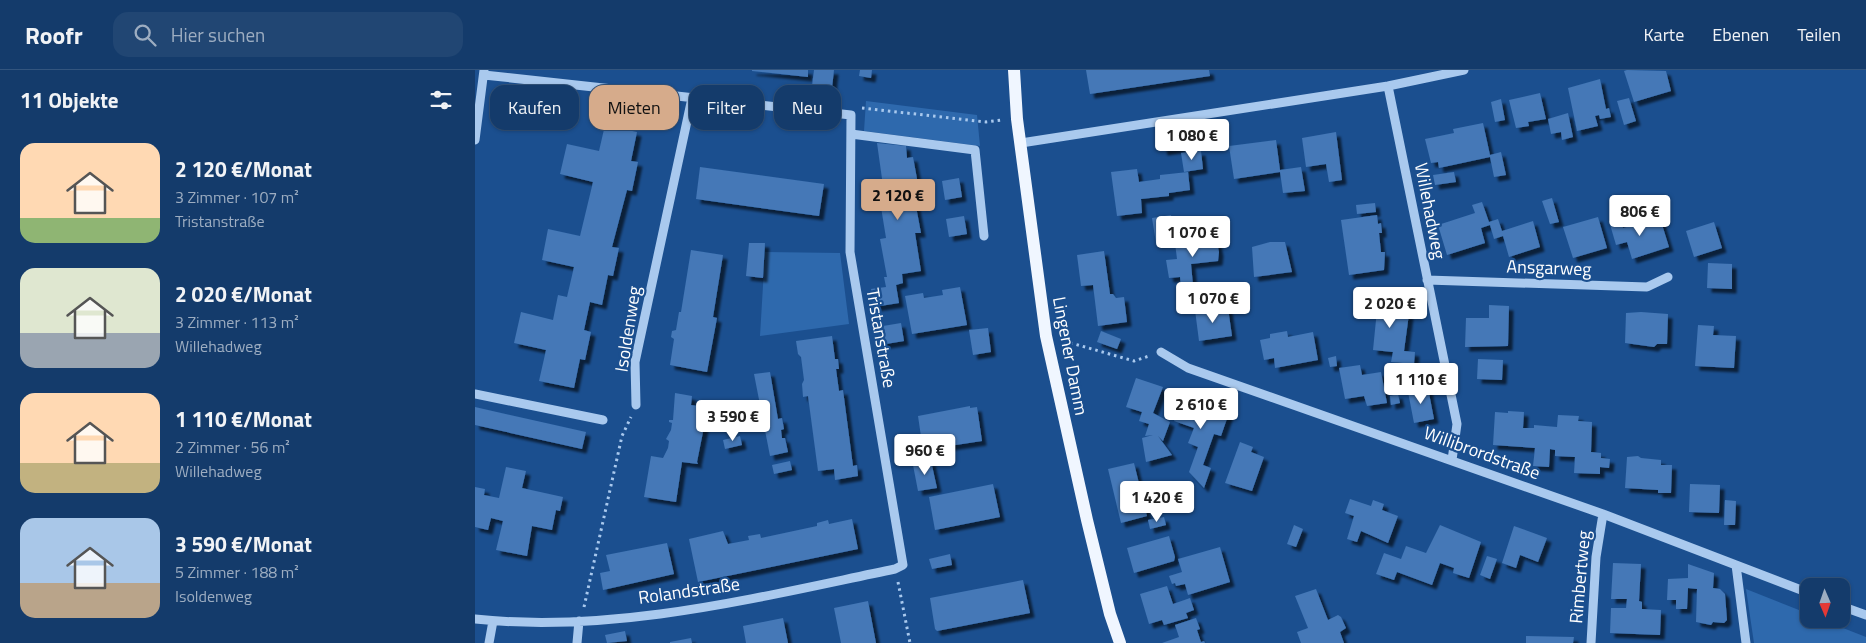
<!DOCTYPE html>
<html lang="de">
<meta charset="utf-8">
<style>
body{margin:0;font-family:"Titillium Web",sans-serif;background:#214673;color:#f1f3f6;height:100vh;display:flex;flex-direction:column;font-size:19px;white-space:nowrap}
*{box-sizing:border-box;margin:0}
p{font-size:16px;color:#9dadc1}
.icon{flex:none;width:28px;height:28px;fill:none;stroke:currentColor;stroke-width:2;stroke-linecap:round;stroke-linejoin:round}
.map{position:relative;flex:1;overflow:hidden}
.sheet{display:flex;flex-direction:column;background:#143b6b;width:475px}
.sheet>*{flex:none}
.hud{position:absolute;left:15px;top:15px;width:475px;height:45px;display:flex;gap:10px}
.needle{width:32px;rotate:178deg}
.tools{position:absolute;left:1325px;top:508px;display:grid;gap:10px}
.tools a{display:grid;place-items:center;width:50px;height:50px;border-radius:10px;background:#143b6b;box-shadow:0 1px 4px #0004,0 0 0 1px #33557e;font-size:25px}
.price{position:absolute;translate:-50% -42px;padding:0 11px;border-radius:5px;background:#fff;color:#222;font-size:16px;line-height:32px;filter:drop-shadow(0 1px 2px #0008)}
.price::after{content:'';position:absolute;left:50%;top:30px;width:15px;height:11px;margin-left:-8px;background:inherit;clip-path:polygon(0 0,100% 0,50% 100%)}
.price.active{background:#d6ab8b;color:#111}
ul{padding:0;list-style:none}
li{display:flex;align-items:center;gap:15px;height:125px;padding:0 20px}
li span{display:grid;place-items:center;flex:none;width:140px;height:100px;border-radius:15px;color:#555}
li>.icon{margin-inline-start:auto}
span .icon{width:60px;height:60px;fill:#fffc;stroke-width:1}
li b{font-size:21px}
h2{display:flex;justify-content:space-between;align-items:center;height:60px;padding:0 20px;font-size:21px}
.chip{padding:0 18px;border-radius:15px;background:#143b6b;box-shadow:0 1px 4px #0004,0 0 0 1px #33557e;font-size:18px;line-height:45px}
.chip.active{background:#d6ab8b;color:#111}
header{display:flex;align-items:center;gap:30px;box-sizing:border-box;height:70px;padding:0 25px;background:#143b6b;border-bottom:1px solid #33557e}
header strong{font-size:24px}
nav{display:flex;gap:28px;margin-inline-start:auto;font-size:18px}
.search{width:350px;height:45px;background:#214673;display:flex;align-items:center;gap:12px;box-sizing:border-box;padding:0 18px;border-radius:15px;color:#9dadc1;font-size:19px}
main{display:flex;flex:1;min-height:0}
.map>svg:first-child{display:block}
.green{fill:#2e69ad}
.building{fill:#4478b7;filter:url(#shadow)}
.lines{fill:none;stroke-linecap:round;stroke-linejoin:round}
.path{stroke:#a9c9ee;stroke-width:3;stroke-dasharray:2.5 4;stroke-linecap:butt}
.minor{stroke:#a9c9ee;stroke-width:9}
.major{stroke:#f0f6ff;stroke-width:12}
.labels{text-anchor:middle;stroke-width:4.5;stroke-linejoin:round;paint-order:stroke}
.street-label{font-size:18px;fill:#fff;stroke:#1b4f8f}
</style>
<header>
<strong>Roofr</strong>
<div class="search"><svg class="icon" aria-label="search" viewBox="0 0 24 24"><circle cx="10" cy="10" r="6"/><path d="M15 15l6 6"/></svg>Hier suchen</div>
<nav><a>Karte</a><a>Ebenen</a><a>Teilen</a></nav>
</header>
<main>
<section class="sheet">
<h2>11 Objekte<svg class="icon" aria-label="filters" viewBox="0 0 24 24"><path d="M4 7h16M4 17h16"/><circle cx="9" cy="7" r="2"/><circle cx="15" cy="17" r="2"/></svg></h2>
<ul>
<li><span style="background:linear-gradient(#ffd9b3 75%,#8fb573 0)"><svg class="icon" aria-label="home" viewBox="0 0 24 24"><path d="M3 11l9-7 9 7M6 9v11h12V9"/></svg></span><div><b>2 120 €/Monat</b><p>3 Zimmer · 107 m²</p><p>Tristanstraße</p></div></li>
<li><span style="background:linear-gradient(#dfe7d0 65%,#9aa5b1 0)"><svg class="icon" aria-label="home" viewBox="0 0 24 24"><path d="M3 11l9-7 9 7M6 9v11h12V9"/></svg></span><div><b>2 020 €/Monat</b><p>3 Zimmer · 113 m²</p><p>Willehadweg</p></div></li>
<li><span style="background:linear-gradient(#ffd9b3 70%,#c2b280 0)"><svg class="icon" aria-label="home" viewBox="0 0 24 24"><path d="M3 11l9-7 9 7M6 9v11h12V9"/></svg></span><div><b>1 110 €/Monat</b><p>2 Zimmer · 56 m²</p><p>Willehadweg</p></div></li>
<li><span style="background:linear-gradient(#a9c7e8 65%,#b9a48a 0)"><svg class="icon" aria-label="home" viewBox="0 0 24 24"><path d="M3 11l9-7 9 7M6 9v11h12V9"/></svg></span><div><b>3 590 €/Monat</b><p>5 Zimmer · 188 m²</p><p>Isoldenweg</p></div></li>
</ul>
</section>
<div class="map">
<svg width="1391" height="573" viewBox="0 0 1391 573">
<defs>
<filter id="shadow"><feDropShadow dx="4.5" dy="4.5" stdDeviation="1" flood-color="#0009"/></filter>
</defs>
<rect width="100%" height="100%" fill="#1b4f8f"/>
<path class="green" d="M391,31L502,45L505,76L389,61Z
M290,182L365,183L374,254L285,266Z
M1271,519L1334,544V549H1345L1391,567V573H1279Z"/>
<path class="building" d="M277,0H333V7L277,1Z
M339,0H359L357,18L337,16Z
M385,0H397L396,8L384,6Z
M611,0H734L735,6L615,24Z
M1152,0L1191,1L1196,21L1159,32L1149,1Z
M1125,9L1131,39L1134,38L1136,47L1125,49L1124,45L1120,46L1123,56L1102,61L1093,18Z
M1065,23L1071,49L1053,52L1054,56L1041,58L1034,30Z
M1154,28L1161,51L1149,55L1142,31Z
M1026,29L1030,50L1020,52L1016,32Z
M1093,43L1098,67L1087,70L1086,62L1076,64L1073,49Z
M1008,53L1015,85L1026,82L1031,105L1019,107L1015,87L964,98L963,92L956,93L950,69L979,63L978,59Z
M130,55L162,62L156,91L163,92L157,121L152,120L137,177L144,178L138,206L133,205L127,235L115,232L109,260L116,262L110,290L105,289L99,318L64,311L71,280L39,273L46,242L78,250L83,225L92,227L99,197L67,190L73,159L105,166L118,112L85,104L92,74L124,81Z
M861,62L867,110L854,112L851,94L831,97L827,68Z
M705,67L706,78L688,81L686,69Z
M801,70L805,100L826,97L830,121L808,123L805,102L759,109L754,76Z
M402,73L431,76L432,88L438,87L445,125L439,126L446,163H440L446,201L427,204L428,213L421,215L424,233L399,237L396,219L411,217L409,207H412L405,169L411,168L405,131L410,130Z
M726,81L728,99L709,102L706,83Z
M225,97L349,114L344,146L221,129Z
M662,99L664,112L685,109V105L713,102L715,120L694,123V126L666,129L667,143L642,146L636,102Z
M979,102L981,112L960,115L958,105Z
M484,108L487,127L470,130L467,111Z
M1077,128L1084,152L1075,154L1067,131Z
M1007,132L1014,152L1023,149L1027,161L1058,151L1065,177L1034,187L1028,166L1019,169L1015,155L1006,158L1010,173L972,185L963,155L1000,143L997,135Z
M900,133L901,142L882,144L881,135Z
M696,145L700,171L681,173L677,148Z
M902,145L903,154L906,153L907,163H904L906,182H910L909,200L874,205L866,150Z
M489,146L492,164L474,167L471,149Z
M1123,147L1132,178L1098,188L1088,157Z
M1145,148L1148,158L1185,148L1194,177L1157,189L1152,172L1141,175L1134,151Z
M1239,152L1247,178L1219,187L1211,161Z
M739,158L744,182L743,191L716,194L719,226L707,228L705,207L694,208L691,190L702,189L700,173L713,172L712,165H718V160Z
M795,172H810L817,202L779,207L777,177Z
M274,173H290L288,208L271,206Z
M216,180L248,185L238,247L242,248L232,302L195,295L199,269L196,267L197,261L201,260L204,242H206Z
M629,181L635,224H638L641,228L649,227L652,252L623,256L618,215L606,216L602,185Z
M1233,193L1257,194V219L1232,218Z
M485,217L492,255L437,264L430,226L448,223L449,228L468,225L467,220Z
M899,221L917,223L914,241L934,244L929,281L940,282L939,294L916,292L918,282L898,280L902,240L890,239L891,229L898,230Z
M1014,235L1034,236L1033,276L990,277L991,248H1014Z
M740,237V240L753,238L757,266L724,271L720,240Z
M1166,242L1193,244L1192,274H1182L1179,277L1150,273L1151,243Z
M426,253L429,271L405,275L402,257Z
M1223,255L1239,256L1238,265L1261,266L1259,298L1220,296Z
M513,258L516,282L498,285L494,260Z
M626,261L646,269L642,279L622,272Z
M812,261L813,267L838,262L843,290L800,298L799,288L789,290L785,270L795,268V264Z
M357,266L360,289H363L364,299H361L364,321L368,320L378,396L382,395L383,406L360,410L359,399L343,401L333,326L328,327L327,314L329,310L326,287L323,284L321,271Z
M861,286L862,296L855,297L853,288Z
M1003,289L1028,290L1027,310L1002,309Z
M885,295L887,305L906,302L912,333L892,336L889,326L870,329L864,298Z
M295,302L303,349L307,348L309,359L306,360L307,368H310L313,382L295,386L279,304Z
M661,308L688,317L678,343L695,352L688,371L683,366L697,385L671,392L667,368L678,365L670,366L674,354L664,351L667,342L651,337Z
M953,318L959,349L939,353L933,322Z
M200,323L217,326L216,335L230,337L229,357L222,392L223,394L207,392L201,432L169,427L176,386L188,388L193,378L194,371L191,369L196,360L197,353L194,352V350H198Z
M709,324L755,340L746,366L739,364L728,395L736,398L729,418L714,402L723,377L713,373L719,358L699,351Z
M923,324L925,333L916,335L915,326Z
M495,336V338L502,337L507,371L448,380L443,346Z
M0,337L111,362L107,379L0,355Z
M1033,341L1049,342L1048,358H1059V355L1082,357L1083,345L1104,346L1103,351L1117,352L1116,382L1126,383V388L1135,389L1134,398L1125,397V404L1099,403L1100,387L1080,386V380L1075,379L1074,397L1058,396L1060,378L1018,375L1020,342L1033,343Z
M265,366L267,375L250,379L248,370Z
M765,372L778,377L776,382L789,387L777,421L750,413Z
M1163,386L1166,388L1186,390V395H1197L1196,423H1183V420L1150,418L1152,387Z
M315,391L317,400L299,404L297,395Z
M456,391L462,418L443,421L438,395Z
M659,393L672,446L646,453L633,399Z
M31,397L51,401L47,418L88,427L85,441L81,440L77,460L57,456L52,486L21,480L28,451L16,448L13,460L0,457V417L10,419L9,425L24,428Z
M518,414L525,447L460,460L454,427Z
M1215,414L1245,415L1244,443L1214,442Z
M875,429L896,436L898,430L909,434L907,440L923,446L913,473L886,461L882,472L872,469L879,446L870,443Z
M1250,430L1261,431L1260,455H1249Z
M689,447L691,455L675,459L673,450Z
M377,449L383,479L223,512L214,469L248,461L253,474L274,470L273,466L285,464L286,468L342,456V453L353,450L354,454Z
M819,455L828,459L821,477L812,474Z
M965,455L1006,472L994,508L978,503L979,498L965,493L957,515L922,502L919,510L901,504L909,483L926,489L931,476L951,483Z
M1039,456L1072,468L1063,492L1045,485L1041,498L1027,493Z
M694,466L700,487L699,491L659,503L652,478Z
M192,473L199,504L128,520L125,503L135,501L131,485Z
M745,477L755,512L713,525L710,514L701,516L700,513L697,514L694,506L707,502L703,489Z
M475,484L477,495L457,499L454,489Z
M1012,486L1022,489L1015,509L1005,505Z
M1138,493L1166,494L1164,531L1167,532V539L1186,540L1185,565L1135,563L1136,538H1151L1152,529H1136Z
M1213,494L1239,503L1238,518L1245,519L1250,524L1252,550L1249,553L1238,552L1236,555L1221,552L1222,519L1213,518L1212,539H1201V530H1192L1193,509L1213,508Z
M548,510L555,543L462,561L460,559L455,528Z
M692,516L698,534L715,528L719,540L711,543L713,548L689,555L687,550L674,554L665,524Z
M841,519L853,550L863,545L866,547L871,558L865,562L869,573H826L822,562L833,558L820,526Z
M393,531L401,573H366L359,538Z
M308,548L313,573H271L268,556Z
M721,548L725,559L722,560L726,572L729,571L730,573H687L704,567L700,555Z
M150,561L152,571L132,573L130,565Z
M1051,566L1099,567L1098,573H1051Z
M216,568L217,573H195V572Z"/>
<g class="lines">
<path class="path" d="M387,38L511,52L527,50
M589,271L659,291L674,286
M423,512L435,573
M109,537L147,366L156,347"/>
<path class="minor" d="M913,16L982,354L977,390
M376,64L500,80L509,166
M0,70L9,0
M546,73L913,16L989,0
M952,210L1172,217L1193,207
M686,282L713,298L1128,444L1334,523
M0,324L128,350
M161,335L160,292L217,28
M1261,495L1271,573
M1366,536L1391,545
M0,549C140,564 284,527 420,499L428,495L375,182L376,45L9,5
M14,573L18,551
M102,573L104,551
M1116,573L1121,487L1128,444"/>
<path class="major" d="M539,0L542,49L571,266L612,450L635,544L645,573"/>
</g>
<g class="labels">
<g class="street-label">
<text transform="translate(955 141) rotate(79)" y="6">Willehadweg</text>
<text transform="translate(1074 198) rotate(2)" y="6">Ansgarweg</text>
<text transform="translate(153 259) rotate(-81)" y="6">Isoldenweg</text>
<text transform="translate(406 268) rotate(80)" y="6">Tristanstraße</text>
<text transform="translate(595 286) rotate(79)" y="6">Lingener Damm</text>
<text transform="translate(1007 383) rotate(20)" y="6">Willibrordstraße</text>
<text transform="translate(1105 507) rotate(-85)" y="6">Rimbertweg</text>
<text transform="translate(214 521) rotate(-8)" y="6">Rolandstraße</text>
</g>
</g>
</svg>
<div class="tools">
<a><svg class="needle" viewBox="-14 -14 28 28"><path d="M0-13l5 13h-10z" fill="#e53935"/><path d="M0 13l5-13h-10z" fill="#9dadc1"/></svg></a>
</div>
<b class="price" style="left:717px;top:91px">1 080 €</b>
<b class="price active" style="left:423px;top:151px">2 120 €</b>
<b class="price" style="left:1165px;top:167px">806 €</b>
<b class="price" style="left:718px;top:188px">1 070 €</b>
<b class="price" style="left:738px;top:254px">1 070 €</b>
<b class="price" style="left:915px;top:259px">2 020 €</b>
<b class="price" style="left:946px;top:335px">1 110 €</b>
<b class="price" style="left:726px;top:360px">2 610 €</b>
<b class="price" style="left:258px;top:372px">3 590 €</b>
<b class="price" style="left:450px;top:406px">960 €</b>
<b class="price" style="left:682px;top:453px">1 420 €</b>
<div class="hud">
<a class="chip">Kaufen</a>
<a class="chip active">Mieten</a>
<a class="chip">Filter</a>
<a class="chip">Neu</a>
</div>
</div>
</main>
